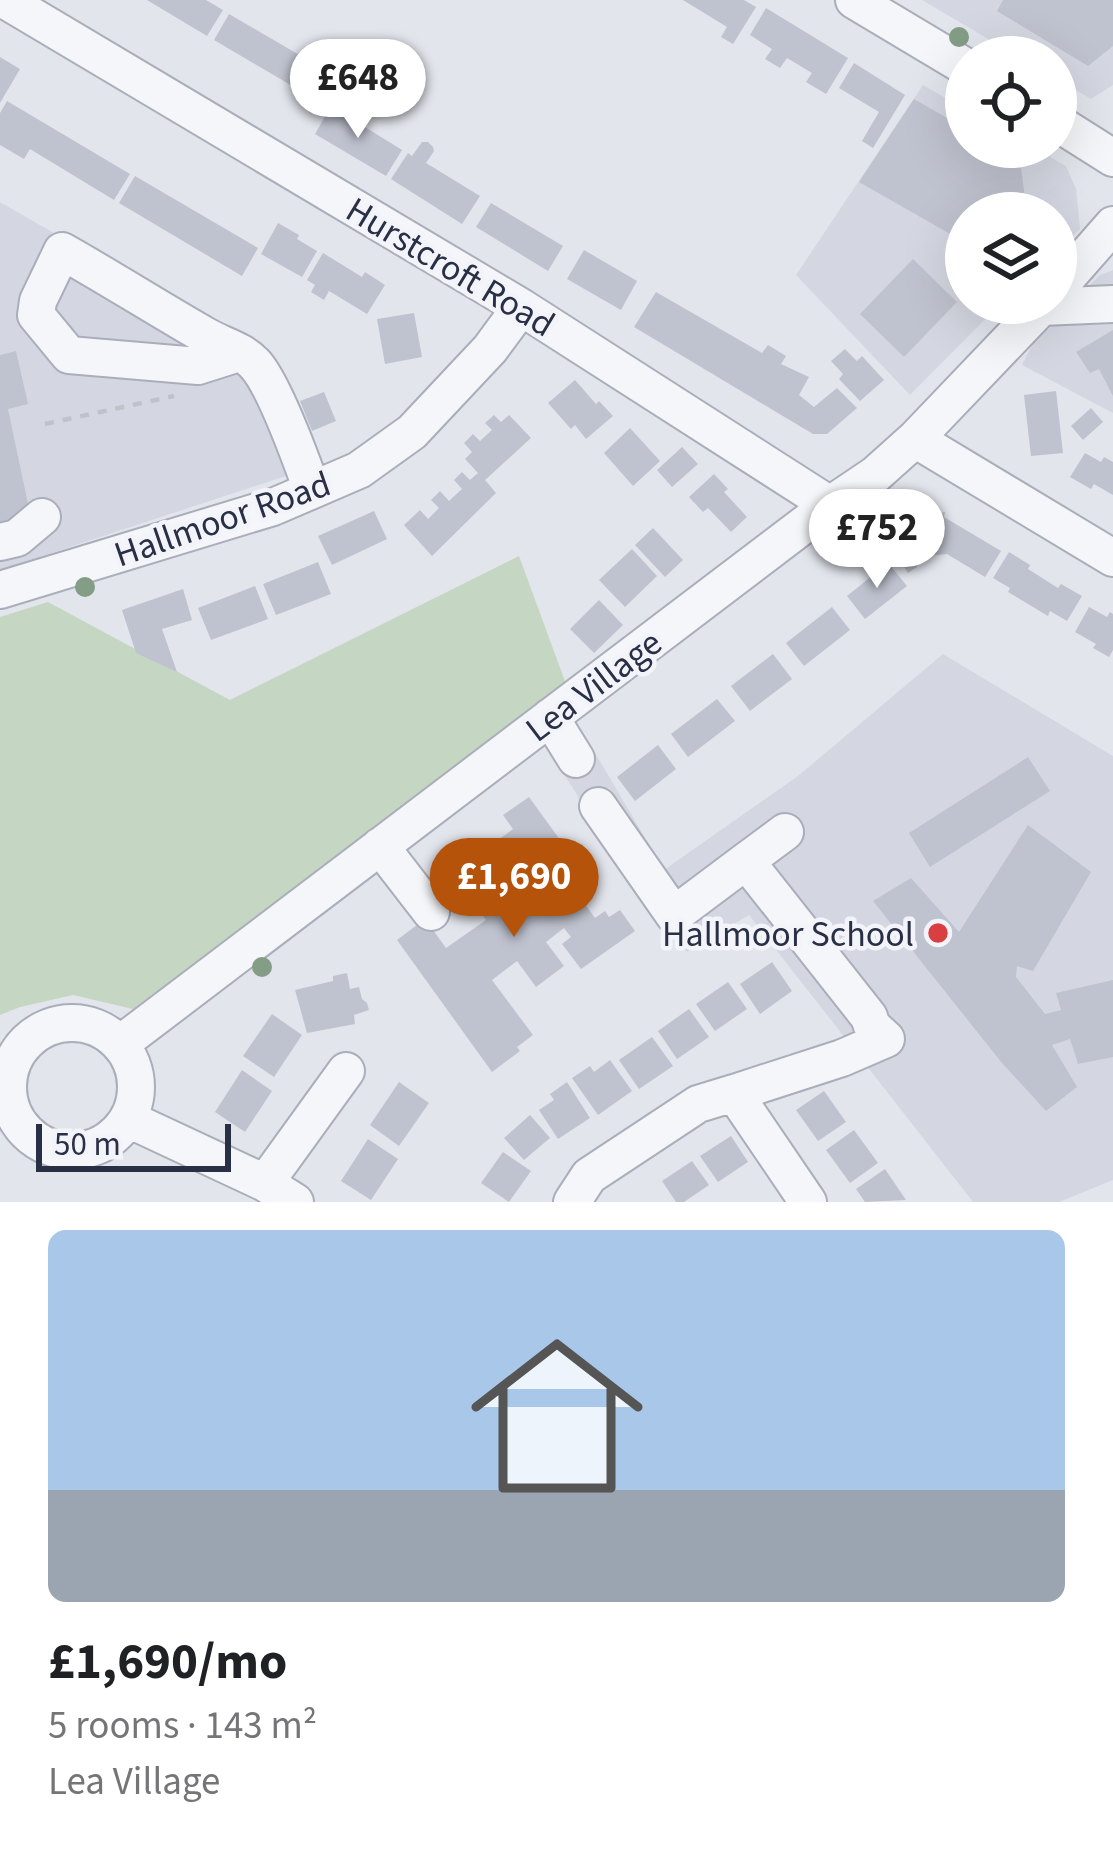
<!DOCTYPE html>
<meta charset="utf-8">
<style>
body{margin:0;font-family:"Source Sans 3",sans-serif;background:#f6f6f6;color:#202124;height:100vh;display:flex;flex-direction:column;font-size:45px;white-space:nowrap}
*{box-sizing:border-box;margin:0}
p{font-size:39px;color:#757577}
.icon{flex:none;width:66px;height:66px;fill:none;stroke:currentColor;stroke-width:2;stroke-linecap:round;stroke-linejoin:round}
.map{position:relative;height:1202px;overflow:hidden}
.side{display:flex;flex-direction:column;background:#fff;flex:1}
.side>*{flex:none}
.fabs{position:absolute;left:945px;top:36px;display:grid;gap:24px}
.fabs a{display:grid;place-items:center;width:132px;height:132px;border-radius:50%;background:#fff;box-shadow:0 12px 48px #0002;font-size:60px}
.scale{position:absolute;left:36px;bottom:30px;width:195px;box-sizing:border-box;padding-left:12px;border:6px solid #292f45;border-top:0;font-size:33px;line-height:42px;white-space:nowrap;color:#292f45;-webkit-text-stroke:9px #f2f4f9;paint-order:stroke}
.price{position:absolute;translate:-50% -102px;padding:0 27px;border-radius:42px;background:#fff;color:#222;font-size:39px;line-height:78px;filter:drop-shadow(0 3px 6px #0008)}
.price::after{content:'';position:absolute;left:50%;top:72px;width:36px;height:27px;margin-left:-18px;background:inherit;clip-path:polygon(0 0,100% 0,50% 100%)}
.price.selected{background:#b45309;color:#fff}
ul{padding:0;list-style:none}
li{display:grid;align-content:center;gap:24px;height:636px;padding:0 48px}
li span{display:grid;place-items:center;height:372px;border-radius:18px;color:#555}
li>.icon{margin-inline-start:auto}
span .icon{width:216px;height:216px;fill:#fffc;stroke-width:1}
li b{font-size:51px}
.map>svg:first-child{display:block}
.built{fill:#d4d7e1}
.green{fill:#c5d6c3}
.building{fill:#bfc3cf}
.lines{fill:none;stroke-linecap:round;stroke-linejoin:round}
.minor-casing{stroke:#aaaeba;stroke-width:40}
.path{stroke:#c0c2ca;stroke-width:4.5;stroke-dasharray:9 9;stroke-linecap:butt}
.minor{stroke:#f5f6f9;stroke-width:36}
.tree{fill:#849d87}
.poi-dot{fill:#d93f41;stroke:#f2f4f9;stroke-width:4.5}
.labels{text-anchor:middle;stroke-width:9;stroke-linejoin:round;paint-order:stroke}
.street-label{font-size:36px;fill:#292f45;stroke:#f2f4f9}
.poi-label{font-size:36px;fill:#292f45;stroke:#f2f4f9;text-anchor:end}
</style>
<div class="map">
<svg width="1113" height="1202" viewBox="0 0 1113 1202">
<rect width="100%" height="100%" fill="#e2e5ec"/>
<path class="built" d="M922,0H1113V85L1091,99L1056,78V57H1019Z
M923,85L966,110V147H1033L1066,166L1076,189L1080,229L1056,252V213H966V303H1001L910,395L796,275Z
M0,202L248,345L310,468L0,570Z
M1113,270V413L1022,365L1033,344L1100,275Z
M943,654L1113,756V1180L1059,1202H973L749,915L687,952L627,873L558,765L591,746L664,870L798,776Z"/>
<path class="green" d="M519,556L566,684L133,1009L73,995L20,1007L0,1015V617L48,602L230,700Z"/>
<path class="building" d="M147,0H206L223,10L207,36Z
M683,0H744L756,7L733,44L721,37L727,27Z
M1003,0H1113V46L1088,66L997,11Z
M766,8L848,58L826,94L806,82L812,73L787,58L780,68L765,59L772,49L750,35Z
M229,14L337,77L321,103L214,40Z
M0,57L20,69L0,103Z
M854,63L905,95L873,148L862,141L879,112L839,88Z
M914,99L966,129V147H997L1020,160L1027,213H966V243L859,182Z
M7,101L130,174L114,200L30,149L24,159L0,145V113Z
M331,106L402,150L386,176L315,134Z
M422,142H428L433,147L434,151L426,163L480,196L462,224L391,179L408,153L412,156Z
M135,176L258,248L242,276L119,203Z
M491,203L563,246L548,271L476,227Z
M278,223L299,235L297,239L317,251L302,277L261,254Z
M584,250L637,281L621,310L567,279Z
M323,253L362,277L365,272L385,285L367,314L329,291L324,300L311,292L315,285L307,280Z
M913,259L957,302L904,357L860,314Z
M656,292L762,353L768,345L786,356L781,364L809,377L799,395L814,407L837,388L857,408L827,434H813L634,327Z
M414,313L422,357L385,364L377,319Z
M1113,330V396L1099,369L1090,373L1076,352Z
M845,349L857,361L862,356L884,380L860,401L839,379L843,374L831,361Z
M16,351L28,404L8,409L32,523L0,526V355Z
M575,380L596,404L599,401L613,416L586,439L575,425L571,429L548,403Z
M1056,391L1063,453L1031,456L1024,395Z
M324,392L336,421L312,431L300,401Z
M1091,408L1103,422L1083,440L1071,426Z
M494,415L501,422L509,415L531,438L485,480L496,493L432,556L404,525L420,510L428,519L439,508L431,500L440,491L449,501L462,489L454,480L462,472L470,480L478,473L465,459L472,452L464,443L473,434L480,441L492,430L485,423Z
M630,428L660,461L633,486L604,453Z
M682,447L698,464L672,487L657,470Z
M1085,453L1101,462L1104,457L1113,462V495L1094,484L1091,489L1070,477Z
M714,474L728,489L724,492L747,517L731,532L708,508L703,512L689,497Z
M374,511L387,539L332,565L318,536Z
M945,512L944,517L1001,551L985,577L947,554L913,558L917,567L908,573L885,538L903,531L902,517Z
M653,528L683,560L665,577L635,545Z
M632,549L657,576L625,607L599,580Z
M1009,552L1030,565L1028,569L1058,588L1061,584L1082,596L1067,621L1050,611L1048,616L1008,592L1010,588L993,578Z
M318,562L331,594L276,615L263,584Z
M888,563L907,586L865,619L847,596Z
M255,586L268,619L211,640L198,608Z
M183,589L192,620L162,629L177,672L136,653L122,610Z
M599,600L623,625L594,653L570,629Z
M832,607L850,630L804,666L786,643Z
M1089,607L1107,617L1110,612L1113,614V650L1109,657L1093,648L1096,644L1075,632Z
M773,654L792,679L750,711L731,686Z
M717,699L735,721L688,757L671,734Z
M658,745L676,769L635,801L617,777Z
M1028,757L1050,791L930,867L909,833Z
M529,797L587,877L573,887L595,918L605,911L609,917L620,910L635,931L581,969L562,944L571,937L564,928L546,942L564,966L536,987L517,961L492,980L533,1035L517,1047L520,1051L492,1072L397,940L425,919L446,948L486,920L480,912L490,904L496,912L514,900L520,907L538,894L498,840L513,829L503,815Z
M1028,825L1091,872L1033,971L1017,966L1016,977L1045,1014L1061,1010L1056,993L1113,980V1057L1078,1064L1070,1039L1052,1045L1077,1087L1046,1111L1002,1063L873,901L911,878L959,932Z
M772,962L792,991L760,1014L740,984Z
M347,973L350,989L359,987L362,999L367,1003L369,1010L354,1015L355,1024L307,1033L295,990L333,981V976Z
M728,982L747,1009L715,1031L696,1004Z
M689,1009L709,1037L677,1059L658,1031Z
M272,1014L302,1035L274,1077L243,1056Z
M652,1037L673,1066L639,1089L619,1060Z
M610,1060L632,1091L598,1115L572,1078L590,1066L594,1072Z
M242,1070L272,1091L245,1132L215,1112Z
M399,1082L429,1103L399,1146L370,1125Z
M567,1082L590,1118L558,1139L539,1110L554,1100L550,1094Z
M824,1091L846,1122L818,1141L796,1110Z
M530,1115L550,1138L524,1160L504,1138Z
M854,1130L878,1163L850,1183L826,1150Z
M731,1136L748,1162L718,1182L700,1156Z
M368,1139L398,1159L371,1200L341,1181Z
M503,1152L531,1171L509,1202L481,1183Z
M692,1161L709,1185L684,1202H676L662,1181Z
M885,1169L906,1200L865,1202L856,1189Z"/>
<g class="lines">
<g class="minor-casing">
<path id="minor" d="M5,0L521,307L830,505
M854,0L966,67
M1056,122L1113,158
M1056,290L1113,225
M1042,307L1113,304
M239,353L198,366L69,355L36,315L38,301L62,251C110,278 157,308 206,336C221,345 242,350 254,363C273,382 302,462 312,490
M915,439L1113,558
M0,542L17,538L42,517
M0,590L273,507L359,470L412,432L490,349L521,307
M550,717L576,759
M598,806L674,915L746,861
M380,846L431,912
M8 1087a64 64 0 1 1 128 0a64 64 0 1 1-128 0Z
M120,1044L830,505L876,474L915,439L1045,303
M734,1093L842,1058L886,1039L872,1026L869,1017L746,861L785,832
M128,1119L265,1183L295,1202
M265,1183L346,1071
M572,1202L589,1176L698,1104L734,1093L808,1202"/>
</g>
<path class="path" d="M45,424L174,396"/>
<use href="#minor" class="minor"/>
</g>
<g class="tree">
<circle cx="959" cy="37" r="10"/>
<circle cx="85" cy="587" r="10"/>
<circle cx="262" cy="967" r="10"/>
</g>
<circle class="poi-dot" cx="938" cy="933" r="12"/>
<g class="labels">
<g class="street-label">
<text transform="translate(451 266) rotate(31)" y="13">Hurstcroft Road</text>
<text transform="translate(222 518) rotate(-19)" y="13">Hallmoor Road</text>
<text transform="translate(593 685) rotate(-37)" y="13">Lea Village</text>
</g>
<g class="poi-label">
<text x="914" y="946">Hallmoor School</text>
</g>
</g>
</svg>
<div class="fabs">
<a><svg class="icon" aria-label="locate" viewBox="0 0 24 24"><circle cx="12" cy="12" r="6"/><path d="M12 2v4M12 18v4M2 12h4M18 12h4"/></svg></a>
<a><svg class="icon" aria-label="layers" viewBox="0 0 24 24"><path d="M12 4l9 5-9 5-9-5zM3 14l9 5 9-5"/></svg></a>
</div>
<div class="scale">50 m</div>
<b class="price" style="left:358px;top:141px">£648</b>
<b class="price" style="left:877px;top:591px">£752</b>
<b class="price selected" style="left:514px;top:940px">£1,690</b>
</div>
<section class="side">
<ul>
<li><span style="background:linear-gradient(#a9c7e8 70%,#9aa5b1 0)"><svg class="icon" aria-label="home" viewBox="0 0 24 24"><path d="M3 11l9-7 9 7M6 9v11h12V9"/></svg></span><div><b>£1,690/mo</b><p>5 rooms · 143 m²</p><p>Lea Village</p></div></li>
</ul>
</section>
